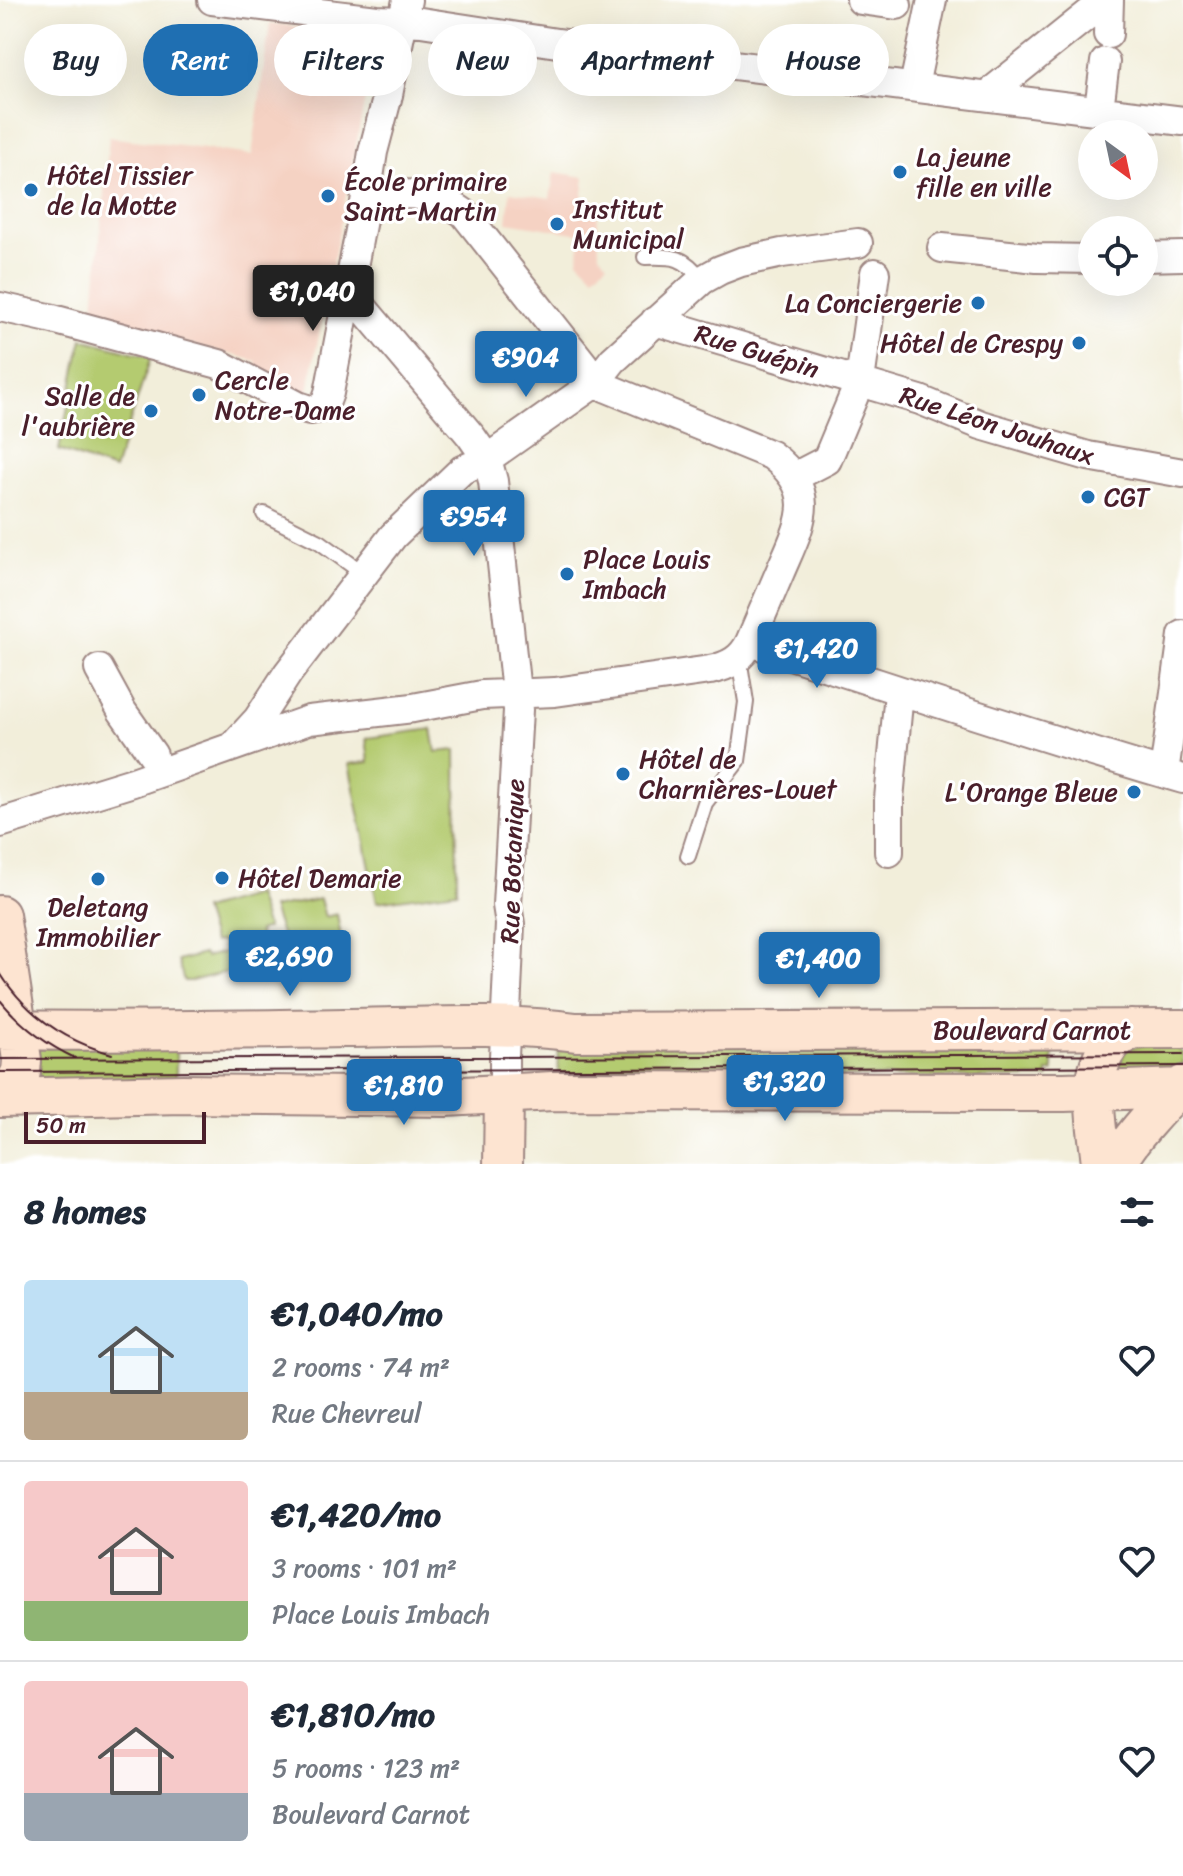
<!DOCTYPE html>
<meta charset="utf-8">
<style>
body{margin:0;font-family:Sriracha,sans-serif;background:#f6f6f7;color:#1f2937;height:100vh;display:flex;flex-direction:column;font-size:30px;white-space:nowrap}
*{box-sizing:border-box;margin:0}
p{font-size:26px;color:#747a83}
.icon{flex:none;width:44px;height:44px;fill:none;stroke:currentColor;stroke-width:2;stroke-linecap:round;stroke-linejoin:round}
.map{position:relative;height:1164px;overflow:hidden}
.sheet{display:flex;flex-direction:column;background:#fff;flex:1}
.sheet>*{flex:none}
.hud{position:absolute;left:24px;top:24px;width:1136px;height:72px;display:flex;gap:16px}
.needle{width:52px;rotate:147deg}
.fabs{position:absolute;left:1078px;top:120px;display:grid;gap:16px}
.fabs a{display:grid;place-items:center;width:80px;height:80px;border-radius:50%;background:#fff;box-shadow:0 8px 32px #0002;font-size:40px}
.scale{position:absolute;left:24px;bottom:20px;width:182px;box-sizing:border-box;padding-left:8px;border:4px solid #4a1f2b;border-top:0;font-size:22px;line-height:28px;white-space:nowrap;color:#4a1f2b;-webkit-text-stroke:6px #fff;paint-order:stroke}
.price{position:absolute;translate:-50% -68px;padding:0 18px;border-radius:8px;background:#1f6fb2;color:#fff;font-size:26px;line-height:52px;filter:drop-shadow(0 2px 4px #0008)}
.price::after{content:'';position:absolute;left:50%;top:48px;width:24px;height:18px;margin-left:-12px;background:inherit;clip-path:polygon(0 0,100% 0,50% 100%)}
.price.selected{background:#222;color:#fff}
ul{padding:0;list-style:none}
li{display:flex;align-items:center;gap:24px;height:200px;padding:0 24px}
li+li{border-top:2px solid #e0e1e3}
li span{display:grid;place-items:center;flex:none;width:224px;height:160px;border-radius:8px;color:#555}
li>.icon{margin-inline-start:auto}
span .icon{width:96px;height:96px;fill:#fffc;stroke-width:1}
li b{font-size:34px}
h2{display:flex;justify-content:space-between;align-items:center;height:96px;padding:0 24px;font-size:34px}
.tag{padding:0 28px;border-radius:36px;background:#fff;box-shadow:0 8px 32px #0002;font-size:28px;line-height:72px}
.tag.selected{background:#1f6fb2;color:#fff}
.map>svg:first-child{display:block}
.built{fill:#f5d2c3}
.green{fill:#b4cb6f;stroke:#7f754d;stroke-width:2}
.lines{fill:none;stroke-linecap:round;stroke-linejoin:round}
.lane-casing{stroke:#9e8682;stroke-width:18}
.street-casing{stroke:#9e8682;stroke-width:32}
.secondary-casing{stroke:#9e8682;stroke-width:42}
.lane{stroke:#fff;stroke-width:14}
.street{stroke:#fff;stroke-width:28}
.secondary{stroke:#fde4d1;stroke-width:38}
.tram{stroke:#4a1f2b;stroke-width:2}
.poi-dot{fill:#1f6fb2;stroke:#fff;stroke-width:3}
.labels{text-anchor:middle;stroke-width:6;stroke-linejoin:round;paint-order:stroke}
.poi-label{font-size:26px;fill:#4a1f2b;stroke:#fff;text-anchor:start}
.street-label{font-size:26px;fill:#4a1f2b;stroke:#fff}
</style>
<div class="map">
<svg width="1183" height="1164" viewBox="0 0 1183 1164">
<rect width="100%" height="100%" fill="#fff"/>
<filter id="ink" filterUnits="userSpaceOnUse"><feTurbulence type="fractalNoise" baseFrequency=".0125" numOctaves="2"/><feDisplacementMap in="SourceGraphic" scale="16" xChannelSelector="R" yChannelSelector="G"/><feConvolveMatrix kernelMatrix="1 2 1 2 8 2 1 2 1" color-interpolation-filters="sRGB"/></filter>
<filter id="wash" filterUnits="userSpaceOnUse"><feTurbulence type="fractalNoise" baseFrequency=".006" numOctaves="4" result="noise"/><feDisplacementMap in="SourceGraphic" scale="32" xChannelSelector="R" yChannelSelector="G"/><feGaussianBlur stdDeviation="1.8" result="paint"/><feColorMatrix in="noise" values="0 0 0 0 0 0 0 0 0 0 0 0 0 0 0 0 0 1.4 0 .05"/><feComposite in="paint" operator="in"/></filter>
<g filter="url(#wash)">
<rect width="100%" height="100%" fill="#f2eeda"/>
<path class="built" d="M270,23L377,37L308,391L302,396L256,370V361L93,319L109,137L252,155Z
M554,172L585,177L582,203L597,204L599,254L608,263L594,276L578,260L581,234L507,222L510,192L550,198Z"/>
<path class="green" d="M82,339L151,357L114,470L59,450Z
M432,729L436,752L456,750L457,891L377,902L349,764L369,762L366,738Z
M256,895L267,928L258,931L261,942L282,937L272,908L320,899L325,917L337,914L342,943L191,981H184L178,961L203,954L205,957L225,952L222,941L213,943L203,910Z
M1171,1042L1183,1053V1067L1180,1071L1115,1077L1126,1048Z
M176,1043V1077L35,1091L39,1078L37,1044Z
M1053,1043V1072H1048V1078L559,1075L558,1051H562V1046Z"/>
</g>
<g filter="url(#ink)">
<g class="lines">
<g class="lane-casing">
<path id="lane" d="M645,257C674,256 684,256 702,280
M264,514L320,542L364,574
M688,856L705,803L738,761L746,702L739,658"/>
</g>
<g class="street-casing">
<path id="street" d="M212,0L377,20L421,22L557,43L1183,121
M861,0L897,5
M1108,34L1109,0
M915,81L932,0
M996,88L1106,0
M1100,101L1105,62
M364,209C393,185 436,193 464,213L584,365L595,383
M942,248L1037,258L1092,259
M1144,257L1183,256
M349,282L358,302L471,436L487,459L493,481L518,710L507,905L510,924L504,1057V1094
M0,307L49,318L219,364L298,406L310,410L321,408L326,401L329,393L364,209L373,152L388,95L407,0
M655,321L920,400L981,425L1088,456L1183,473
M794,477L827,460L860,381L875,273
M750,642C894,688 1038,737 1183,779
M99,669L122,711L153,755
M235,744L258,719L288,673L393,536L462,470L487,459L595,383L613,360L702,280L720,270L741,262L782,253L858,243
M1164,773L1183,635
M0,823L133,782L309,720L413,708L482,695L555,692L710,670C729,666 742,659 750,642C760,619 770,595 780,572C800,525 821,492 771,455L595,383
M889,852V799L899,692"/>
</g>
<g class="secondary-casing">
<path id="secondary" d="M0,915L22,1060L21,1072L7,1098
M0,1030C115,1032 230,1030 346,1028C422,1027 500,1022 576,1032L1183,1029
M0,1098L183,1094L446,1097L553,1091L1064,1092L1183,1088
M503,1164L504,1094
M1101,1164C1098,1127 1084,1076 1111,1044C1116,1038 1124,1034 1131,1029
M1118,1164C1121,1147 1168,1097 1183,1085"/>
</g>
<use href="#lane" class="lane"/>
<use href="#street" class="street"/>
<use href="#secondary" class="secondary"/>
<path class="tram" d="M0,973C26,1014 65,1041 112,1054
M0,1000C21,1026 45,1044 75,1058
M0,1059L1183,1054
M0,1072L1183,1066"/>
</g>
</g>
<g class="poi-dot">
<circle cx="900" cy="172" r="8"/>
<circle cx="31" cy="190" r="8"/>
<circle cx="328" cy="196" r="8"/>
<circle cx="557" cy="224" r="8"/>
<circle cx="978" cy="303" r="8"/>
<circle cx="1079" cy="343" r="8"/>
<circle cx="199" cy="395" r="8"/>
<circle cx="151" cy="411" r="8"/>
<circle cx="1088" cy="497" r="8"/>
<circle cx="567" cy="574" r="8"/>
<circle cx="623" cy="774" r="8"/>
<circle cx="1134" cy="792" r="8"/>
<circle cx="222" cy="878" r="8"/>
<circle cx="98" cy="879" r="8"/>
</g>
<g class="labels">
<g class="poi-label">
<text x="916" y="166">La jeune<tspan x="916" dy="30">fille en ville</tspan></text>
<text x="47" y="184">Hôtel Tissier<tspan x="47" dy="30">de la Motte</tspan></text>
<text x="344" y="190">École primaire<tspan x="344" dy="30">Saint-Martin</tspan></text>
<text x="573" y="218">Institut<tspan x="573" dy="30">Municipal</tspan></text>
<text x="962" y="312" text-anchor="end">La Conciergerie</text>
<text x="1063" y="352" text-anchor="end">Hôtel de Crespy</text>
<text x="215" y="389">Cercle<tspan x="215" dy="30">Notre-Dame</tspan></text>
<text x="135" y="405" text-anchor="end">Salle de<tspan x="135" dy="30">l'aubrière</tspan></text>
<text x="1104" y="506">CGT</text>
<text x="583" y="568">Place Louis<tspan x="583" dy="30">Imbach</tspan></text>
<text x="639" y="768">Hôtel de<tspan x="639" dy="30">Charnières-Louet</tspan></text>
<text x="1118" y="801" text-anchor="end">L'Orange Bleue</text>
<text x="238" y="887">Hôtel Demarie</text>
<text x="98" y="916" text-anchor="middle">Deletang<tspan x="98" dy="30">Immobilier</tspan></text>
</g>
<g class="street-label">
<text transform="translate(757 351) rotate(17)" y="9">Rue Guépin</text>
<text transform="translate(997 425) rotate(18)" y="9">Rue Léon Jouhaux</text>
<text transform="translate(512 861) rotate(-88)" y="9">Rue Botanique</text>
<text x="1032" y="1039">Boulevard Carnot</text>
</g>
</g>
</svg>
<div class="fabs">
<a><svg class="needle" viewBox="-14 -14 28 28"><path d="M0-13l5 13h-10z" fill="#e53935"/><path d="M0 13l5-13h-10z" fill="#747a83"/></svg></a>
<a><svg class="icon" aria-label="locate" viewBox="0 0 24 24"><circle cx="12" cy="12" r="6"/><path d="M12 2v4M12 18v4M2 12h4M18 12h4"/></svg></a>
</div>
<div class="scale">50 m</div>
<b class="price selected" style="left:313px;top:333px">€1,040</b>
<b class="price" style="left:526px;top:399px">€904</b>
<b class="price" style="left:474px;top:558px">€954</b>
<b class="price" style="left:817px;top:690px">€1,420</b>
<b class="price" style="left:290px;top:998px">€2,690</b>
<b class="price" style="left:819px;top:1000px">€1,400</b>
<b class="price" style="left:785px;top:1123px">€1,320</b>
<b class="price" style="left:404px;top:1127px">€1,810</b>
<div class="hud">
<a class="tag">Buy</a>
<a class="tag selected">Rent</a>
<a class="tag">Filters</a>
<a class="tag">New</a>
<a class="tag">Apartment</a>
<a class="tag">House</a>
</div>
</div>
<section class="sheet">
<h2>8 homes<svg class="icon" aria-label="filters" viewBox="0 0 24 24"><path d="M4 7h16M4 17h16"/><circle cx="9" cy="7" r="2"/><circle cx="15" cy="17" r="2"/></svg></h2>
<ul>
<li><span style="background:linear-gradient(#bfe0f5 70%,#b9a48a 0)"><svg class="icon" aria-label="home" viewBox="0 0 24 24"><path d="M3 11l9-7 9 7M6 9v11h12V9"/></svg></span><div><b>€1,040/mo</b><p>2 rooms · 74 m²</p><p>Rue Chevreul</p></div><svg class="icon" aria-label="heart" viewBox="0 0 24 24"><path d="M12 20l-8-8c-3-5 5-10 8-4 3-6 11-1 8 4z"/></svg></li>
<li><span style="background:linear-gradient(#f6c9c9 75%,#8fb573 0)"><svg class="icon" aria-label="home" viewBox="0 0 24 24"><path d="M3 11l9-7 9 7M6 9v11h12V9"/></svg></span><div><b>€1,420/mo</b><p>3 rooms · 101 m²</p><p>Place Louis Imbach</p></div><svg class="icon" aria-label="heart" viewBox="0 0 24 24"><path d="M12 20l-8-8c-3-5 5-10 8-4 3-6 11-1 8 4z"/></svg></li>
<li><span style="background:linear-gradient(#f6c9c9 70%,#9aa5b1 0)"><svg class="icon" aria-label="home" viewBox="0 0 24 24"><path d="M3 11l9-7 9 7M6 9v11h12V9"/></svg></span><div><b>€1,810/mo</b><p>5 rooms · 123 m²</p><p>Boulevard Carnot</p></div><svg class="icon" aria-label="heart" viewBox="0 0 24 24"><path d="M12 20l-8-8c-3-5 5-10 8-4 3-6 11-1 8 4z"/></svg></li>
</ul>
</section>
